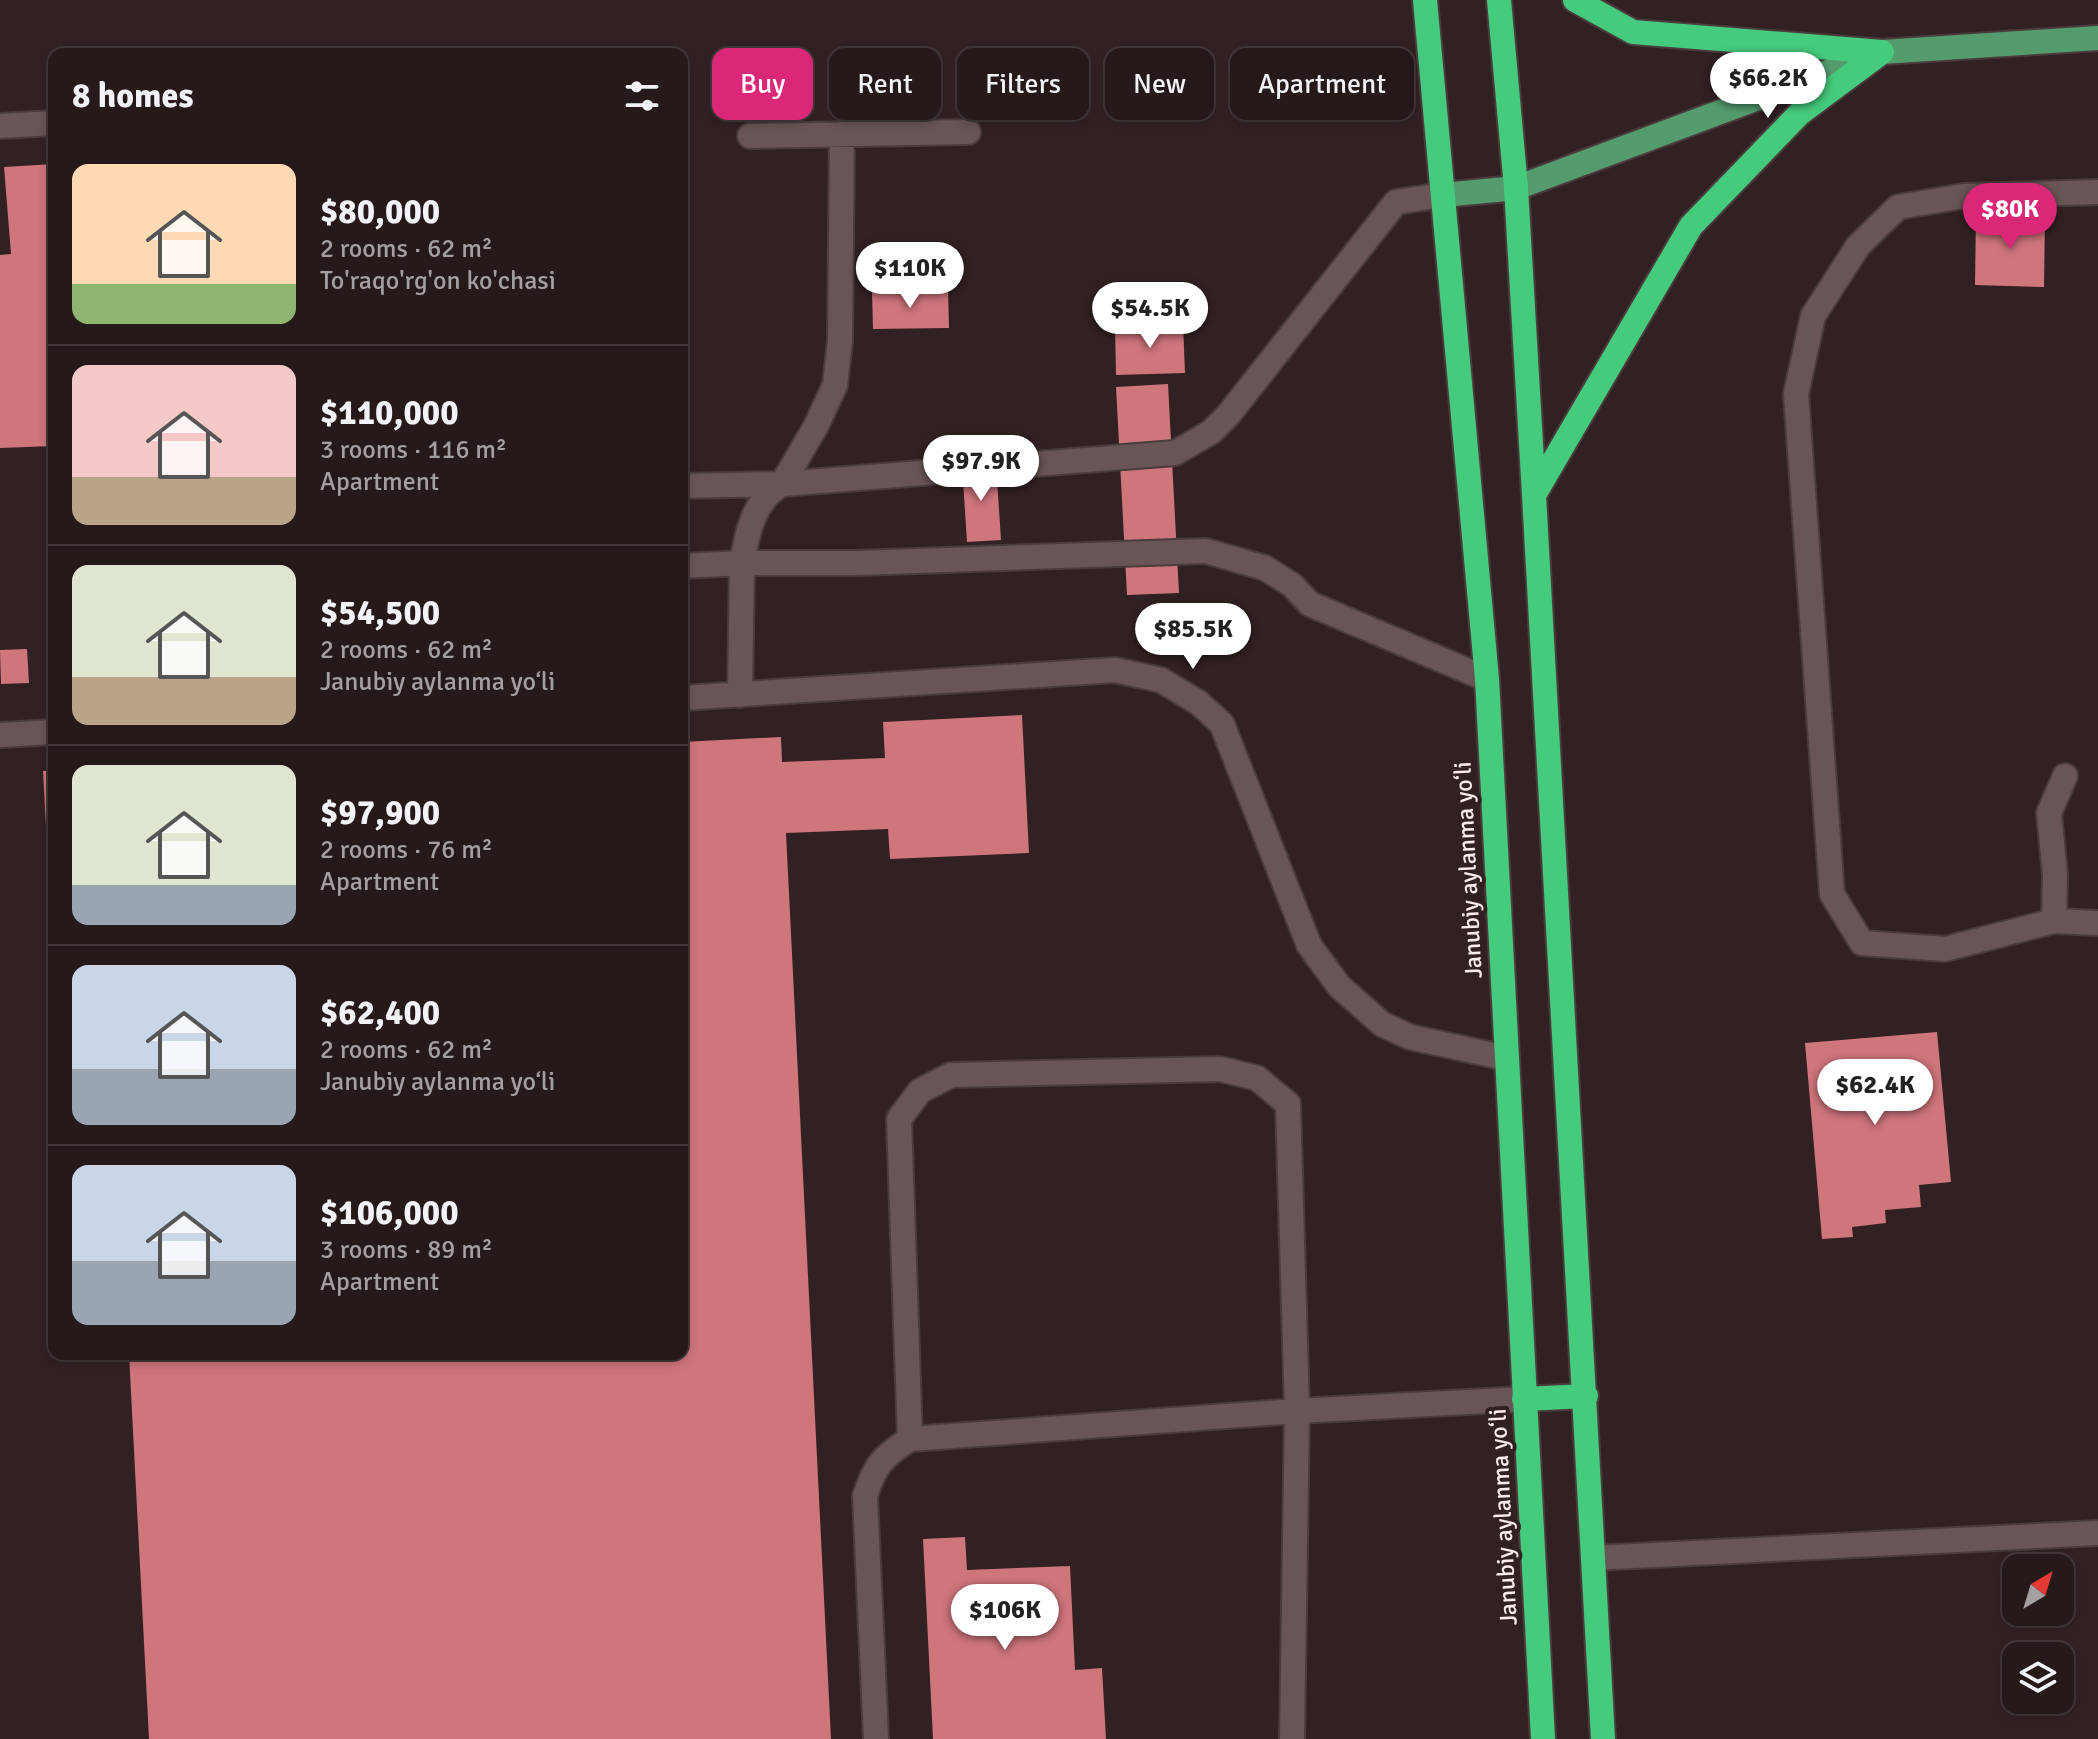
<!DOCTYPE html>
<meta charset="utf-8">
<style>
body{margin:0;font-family:Signika,sans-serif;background:#322627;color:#f1f3f6;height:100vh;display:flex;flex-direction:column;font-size:30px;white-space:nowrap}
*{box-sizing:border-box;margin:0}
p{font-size:26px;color:#a4a0a2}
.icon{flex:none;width:44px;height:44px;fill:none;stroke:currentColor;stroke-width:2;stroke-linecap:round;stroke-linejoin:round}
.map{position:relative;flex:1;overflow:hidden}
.details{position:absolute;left:48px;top:48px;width:640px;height:1312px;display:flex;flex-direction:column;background:#26191a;border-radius:16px;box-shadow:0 4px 12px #0003,0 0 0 2px #423839}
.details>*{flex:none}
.guide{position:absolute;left:712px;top:48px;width:760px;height:72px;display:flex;gap:16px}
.needle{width:52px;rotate:38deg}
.buttons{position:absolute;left:2002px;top:1554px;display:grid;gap:16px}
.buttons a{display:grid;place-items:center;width:72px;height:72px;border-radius:16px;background:#26191a;box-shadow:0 4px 12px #0003,0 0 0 2px #423839;font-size:40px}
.price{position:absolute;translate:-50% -68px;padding:0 18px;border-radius:28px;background:#fff;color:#222;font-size:26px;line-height:52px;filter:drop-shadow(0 2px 4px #0008)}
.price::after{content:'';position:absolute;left:50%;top:48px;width:24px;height:18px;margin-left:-12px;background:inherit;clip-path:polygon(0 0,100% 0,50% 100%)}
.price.active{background:#db2777;color:#fff}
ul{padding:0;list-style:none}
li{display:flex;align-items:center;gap:24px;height:200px;padding:0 24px}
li+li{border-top:2px solid #423839}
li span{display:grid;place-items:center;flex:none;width:224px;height:160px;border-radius:16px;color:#555}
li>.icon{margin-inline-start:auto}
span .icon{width:96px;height:96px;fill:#fffc;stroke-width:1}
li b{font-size:34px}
h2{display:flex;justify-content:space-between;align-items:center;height:96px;padding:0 24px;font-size:34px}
.pill{padding:0 28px;border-radius:16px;background:#26191a;box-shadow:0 4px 12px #0003,0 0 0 2px #423839;font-size:28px;line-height:72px}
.pill.active{background:#db2777;color:#fff}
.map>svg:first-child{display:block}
.building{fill:#cf757c}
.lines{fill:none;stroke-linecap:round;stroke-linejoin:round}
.minor-casing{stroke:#4a3c3d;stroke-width:28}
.major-casing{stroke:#4a3c3d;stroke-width:28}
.highway-casing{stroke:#4a3c3d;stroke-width:28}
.minor{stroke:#6a5556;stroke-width:24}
.major{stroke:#549c6d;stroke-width:24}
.highway{stroke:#45cb7d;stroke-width:24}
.labels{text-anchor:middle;stroke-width:8;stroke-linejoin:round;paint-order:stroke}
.street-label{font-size:24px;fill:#f9eded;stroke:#322122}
</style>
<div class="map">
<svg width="2098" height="1739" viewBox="0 0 2098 1739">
<rect width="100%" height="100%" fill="#322122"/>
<path class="building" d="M54,164V446L0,448V255L11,254L4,167Z
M1976,215L2045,217L2044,287L1975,285Z
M948,291L949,328L873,329L872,292Z
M1183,324L1185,373L1116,375L1115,326Z
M1168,384L1179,593L1127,595L1116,387Z
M996,464L1001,540L967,542L962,465Z
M27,649L29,683L1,684L0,650Z
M1022,715L1029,853L890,859L888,829L786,833L831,1739H149L129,1354H682V742L781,737L782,762L885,758L883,722Z
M43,771H54V938H52Z
M1937,1032L1951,1182L1919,1185L1921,1207L1885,1210L1886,1223L1852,1227L1853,1237L1822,1239L1805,1043Z
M965,1537L967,1570L1070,1566L1075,1670L1102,1668L1106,1739H933L923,1539Z"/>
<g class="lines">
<g class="minor-casing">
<path id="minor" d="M0,126L54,123
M750,136L968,132
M1443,195L1396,202L1229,414L1211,432L1175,453L782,484C754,499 747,533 742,563H857L1206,551L1265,568L1292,585L1310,604L1487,679
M682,486L782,484L816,426L835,385L840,341L842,134
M682,566L742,563L740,695
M682,698L1115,670L1161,680L1199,703L1222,724L1309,945L1339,986L1382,1024L1410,1037L1506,1058
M0,735L54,732
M2065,776L2049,813L2055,875L2054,921L1945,949L1862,943L1832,894L1796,394L1813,316L1858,246L1898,207L1964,196L2098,192
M2054,921L2098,923
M910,1439L899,1119L920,1091L951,1075L1220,1069L1257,1078L1288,1104L1297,1411L1292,1739
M1593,1558L2098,1533
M876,1739L865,1496C875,1465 882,1457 910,1439L1297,1411L1524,1399"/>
</g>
<g class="major-casing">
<path id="major" d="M1443,195L1516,188L1882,52L2098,38"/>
</g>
<g class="highway-casing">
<path id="highway" d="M1425,0L1487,679L1543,1739
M1499,0L1516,188L1534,495L1603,1739
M1575,0L1633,32L1882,52
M1534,495L1691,226L1800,113L1882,52
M1524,1399L1586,1396"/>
</g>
<use href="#minor" class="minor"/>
<use href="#major" class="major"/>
<use href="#highway" class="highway"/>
</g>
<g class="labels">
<g class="street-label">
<text transform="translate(1468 870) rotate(-93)" y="8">Janubiy aylanma yoʻli</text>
<text transform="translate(1503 1517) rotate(-93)" y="8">Janubiy aylanma yoʻli</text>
</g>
</g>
</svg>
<div class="buttons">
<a><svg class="needle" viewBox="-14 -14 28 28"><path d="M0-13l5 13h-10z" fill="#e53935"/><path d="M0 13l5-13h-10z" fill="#a4a0a2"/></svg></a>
<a><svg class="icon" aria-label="layers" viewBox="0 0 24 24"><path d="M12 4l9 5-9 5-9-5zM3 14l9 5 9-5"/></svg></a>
</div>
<b class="price" style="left:1768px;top:120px">$66.2K</b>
<b class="price active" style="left:2010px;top:251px">$80K</b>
<b class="price" style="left:910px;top:310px">$110K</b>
<b class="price" style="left:1150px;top:350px">$54.5K</b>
<b class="price" style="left:981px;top:503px">$97.9K</b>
<b class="price" style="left:1193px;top:671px">$85.5K</b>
<b class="price" style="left:1875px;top:1127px">$62.4K</b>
<b class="price" style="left:1005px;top:1652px">$106K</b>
<div class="guide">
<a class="pill active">Buy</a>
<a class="pill">Rent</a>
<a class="pill">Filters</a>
<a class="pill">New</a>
<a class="pill">Apartment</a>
</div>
<section class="details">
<h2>8 homes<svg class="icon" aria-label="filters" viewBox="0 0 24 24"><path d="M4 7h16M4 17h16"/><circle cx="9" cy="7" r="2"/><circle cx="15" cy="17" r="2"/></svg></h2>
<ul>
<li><span style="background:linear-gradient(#ffd9b3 75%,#8fb573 0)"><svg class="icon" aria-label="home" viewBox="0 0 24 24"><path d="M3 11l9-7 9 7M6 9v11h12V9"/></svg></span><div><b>$80,000</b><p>2 rooms · 62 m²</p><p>To'raqo'rg'on ko'chasi</p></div></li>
<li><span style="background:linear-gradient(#f6c9c9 70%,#b9a48a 0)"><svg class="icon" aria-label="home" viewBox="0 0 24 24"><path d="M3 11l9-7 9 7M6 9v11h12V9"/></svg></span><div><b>$110,000</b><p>3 rooms · 116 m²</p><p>Apartment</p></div></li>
<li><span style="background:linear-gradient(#dfe7d0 70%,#b9a48a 0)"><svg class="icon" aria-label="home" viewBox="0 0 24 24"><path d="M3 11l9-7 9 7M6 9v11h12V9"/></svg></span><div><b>$54,500</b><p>2 rooms · 62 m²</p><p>Janubiy aylanma yoʻli</p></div></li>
<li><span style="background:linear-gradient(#dfe7d0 75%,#9aa5b1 0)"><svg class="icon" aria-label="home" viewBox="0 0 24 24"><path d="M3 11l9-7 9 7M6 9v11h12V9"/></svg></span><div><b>$97,900</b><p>2 rooms · 76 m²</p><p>Apartment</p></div></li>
<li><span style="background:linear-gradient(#c9d6e8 65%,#9aa5b1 0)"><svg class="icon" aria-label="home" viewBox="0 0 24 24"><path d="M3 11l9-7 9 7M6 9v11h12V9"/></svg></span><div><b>$62,400</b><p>2 rooms · 62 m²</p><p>Janubiy aylanma yoʻli</p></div></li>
<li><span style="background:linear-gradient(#c9d6e8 60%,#9aa5b1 0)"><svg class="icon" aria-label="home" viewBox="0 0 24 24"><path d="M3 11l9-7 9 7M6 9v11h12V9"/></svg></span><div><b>$106,000</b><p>3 rooms · 89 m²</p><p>Apartment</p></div></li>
</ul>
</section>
</div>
